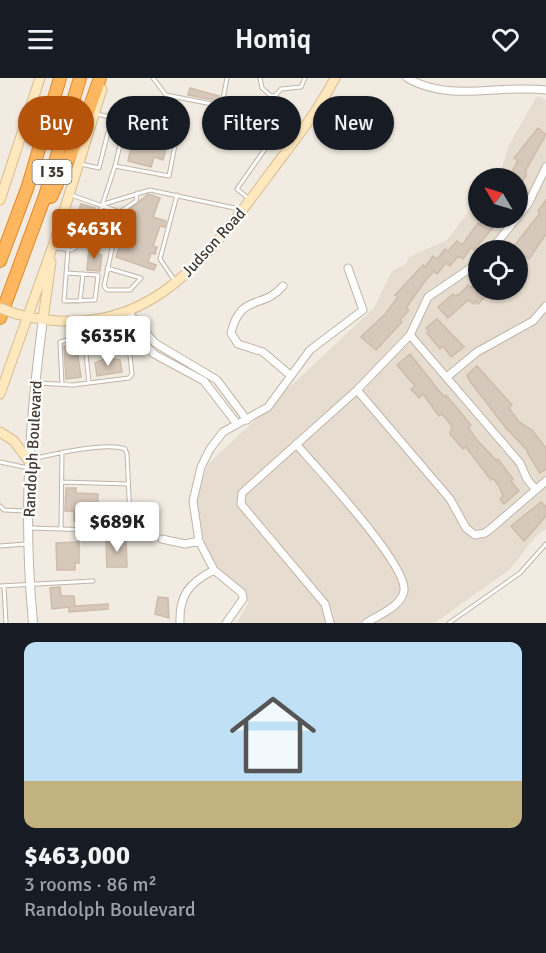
<!DOCTYPE html>
<meta charset="utf-8">
<style>
body{margin:0;font-family:Signika,sans-serif;background:#242831;color:#f1f3f6;height:100vh;display:flex;flex-direction:column;font-size:22px;white-space:nowrap}
*{box-sizing:border-box;margin:0}
p{font-size:20px;color:#9ea1a6}
.icon{flex:none;width:33px;height:33px;fill:none;stroke:currentColor;stroke-width:2;stroke-linecap:round;stroke-linejoin:round}
.map{position:relative;height:545px;overflow:hidden}
.drawer{display:flex;flex-direction:column;background:#171b24;flex:1}
.drawer>*{flex:none}
.banner{position:absolute;left:18px;top:18px;width:510px;height:54px;display:flex;gap:12px}
.needle{width:39px;rotate:308deg}
.fabs{position:absolute;left:468px;top:90px;display:grid;gap:12px}
.fabs a{display:grid;place-items:center;width:60px;height:60px;border-radius:50%;background:#171b24;box-shadow:0 2px 4px #0004;font-size:30px}
.price{position:absolute;translate:-50% -51px;padding:0 14px;border-radius:6px;background:#fff;color:#222;font-size:20px;line-height:39px;filter:drop-shadow(0 2px 3px #0008)}
.price::after{content:'';position:absolute;left:50%;top:36px;width:18px;height:14px;margin-left:-9px;background:inherit;clip-path:polygon(0 0,100% 0,50% 100%)}
.price.on{background:#b45309;color:#fff}
ul{padding:0;list-style:none}
li{display:grid;align-content:center;gap:12px;height:318px;padding:0 24px}
li span{display:grid;place-items:center;height:186px;border-radius:12px;color:#555}
li>.icon{margin-inline-start:auto}
span .icon{width:108px;height:108px;fill:#fffc;stroke-width:1}
li b{font-size:26px}
.chip{padding:0 21px;border-radius:27px;background:#171b24;box-shadow:0 2px 4px #0004;font-size:21px;line-height:54px}
.chip.on{background:#b45309;color:#fff}
header{display:flex;justify-content:space-between;align-items:center;height:78px;padding:0 24px;background:#171b24;font-size:27px;font-weight:600}
.map>svg:first-child{display:block}
.residential{fill:#e6dccf;fill-rule:evenodd}
.building{fill:#d6c8ba;stroke:#cebcaa;stroke-width:1.5}
.lines{fill:none;stroke-linecap:round;stroke-linejoin:round}
.service-casing{stroke:#c0b4a7;stroke-width:5}
.minor-casing{stroke:#c0b4a7;stroke-width:9}
.tertiary-casing{stroke:#c0b4a7;stroke-width:10}
.secondary-casing{stroke:#d7bc91;stroke-width:11}
.motorway-casing{stroke:#e1892c;stroke-width:14}
.service{stroke:#fff;stroke-width:3}
.minor{stroke:#fff;stroke-width:7}
.tertiary{stroke:#fff;stroke-width:8}
.secondary{stroke:#ffe8be;stroke-width:9}
.motorway{stroke:#ffb75f;stroke-width:12}
.secondary-bridge-casing{stroke:#d7bc91;stroke-width:11;stroke-linecap:butt}
.secondary-bridge{stroke:#ffe8be;stroke-width:9}
.labels{text-anchor:middle;stroke-width:4.5;stroke-linejoin:round;paint-order:stroke}
.shield{fill:#fff;stroke:#7b7570;stroke-width:1.5}
.shield-label{font-size:15px;font-weight:bold;fill:#433a32}
.street-label{font-size:16px;fill:#433a32;stroke:#fff}
</style>
<header><svg class="icon" aria-label="menu" viewBox="0 0 24 24"><path d="M4 6h16M4 12h16M4 18h16"/></svg>Homiq<svg class="icon" aria-label="heart" viewBox="0 0 24 24"><path d="M12 20l-8-8c-3-5 5-10 8-4 3-6 11-1 8 4z"/></svg></header>
<div class="map">
<svg width="546" height="545" viewBox="0 0 546 545">
<rect width="100%" height="100%" fill="#f1ebe1"/>
<path class="residential" d="M537,18L546,22V451L536,458L510,491L435,545H237L248,525L245,515L219,493L207,472L199,447L196,429L199,409L208,386L374,230L392,193L406,186L409,179L447,162L478,121V140H518V100H494L502,89L509,67ZM478,172H518V212H478Z"/>
<path class="building" d="M190,10L219,18L218,23L188,17Z
M150,33L175,37L163,82L154,79L151,89L128,83L134,57L144,59L146,50L136,47L139,36L148,38Z
M538,50L545,56L544,60L526,92V98L518,111V100L511,95L518,83L514,80Z
M148,116L160,120L153,139L166,143L165,149L160,148L153,168L157,169L155,176L151,175L148,184L156,187L154,192L116,179L128,144L126,141L128,133Z
M546,122V156L529,181L518,172H511L540,135L538,133Z
M81,126L95,130L87,157L83,156L79,163L70,160Z
M485,140H501L474,172L471,170L463,181L458,178L450,188L446,185L437,196L434,193L425,203L406,230L409,232L400,242L402,244L376,272L361,259L386,235L398,219L395,217L423,187L425,189L433,178L437,181L445,171L448,173L457,163L462,167L478,145L480,146Z
M89,171L99,172L98,176L102,177L100,193L87,192Z
M478,202V212H492L478,226L476,223L474,226L468,222L448,240L438,229L453,216L455,218L460,216L468,207L471,210Z
M437,241L464,269L451,279L443,268L440,271L427,255L429,253L426,250Z
M76,266L81,299L66,301L64,268Z
M410,276L444,319L446,317L462,336L471,347L468,349L476,361L496,382L498,381L513,401L511,403L519,413L504,426L500,421L503,418L499,408L493,400L491,402L466,369L463,371L450,356L452,348L442,336L439,338L423,316L419,320L411,311L415,308L397,287Z
M106,280L120,282L122,294L97,298L95,285Z
M477,288L512,327L509,330L519,344L532,352L546,370V391L540,395L527,374L528,373L506,350L469,302L467,297Z
M66,410H76V415L98,416L97,444L74,443V433H65Z
M541,424L546,429V438L524,463L511,448Z
M126,461L127,489H107L106,462Z
M79,464V485H75V492H57L56,465Z
M60,509L61,518H74L75,528L108,526V531L69,534V529L52,531L50,510Z
M158,519L168,520L169,540L155,536Z"/>
<g class="lines">
<g class="service-casing">
<path id="service" d="M153,0L166,17L217,27L222,26L227,0
M260,0L262,10L271,18L276,17L281,11L301,9L305,0
M81,86L99,90L108,54L123,57
M115,88L126,43
M71,117L120,134L104,208L107,212H130L141,200L107,190
M249,121L237,111L277,54L291,63
M104,126L150,112L239,131
M120,134L136,123L137,115
M55,170L72,172L92,158L115,88L169,98L182,31L131,29L126,43L97,36
M66,195L98,197L95,222L64,223L68,171
M175,203L160,181L177,117
M80,223L83,196
M85,266L89,305
M37,305L73,307L129,300L132,296L129,268L125,264L108,267L102,240
M62,306L60,264L77,259L92,270L108,267
M0,384L28,390
M62,404L128,406
M0,428L4,432L27,433
M30,450L126,453L130,441L127,376L125,371C106,364 53,376 33,381
M61,450L62,374
M0,468L26,466
M0,508L93,503
M4,508L6,545
M449,545L520,495L546,466"/>
</g>
<g class="minor-casing">
<path id="minor" d="M407,0C451,25 499,6 546,12
M491,172L528,126L546,89
M283,208C263,232 241,214 231,255L238,266L263,274L290,297
M127,233L155,265L217,302L247,342
M116,236L154,276L204,303L237,346
M410,257L520,385L527,401L536,412
M448,298L477,274L533,243L546,228
M357,312L450,421L466,450L475,457L485,455L494,448L546,403
M296,366C317,390 408,487 404,513C401,529 378,537 366,545
M162,461L185,466L199,463
M180,545C179,517 189,505 214,492
M226,545L243,521L242,515L214,492L199,463L193,423L201,389L210,371L223,354L268,329L310,272L363,232L348,190
M330,545L325,526L241,426L242,415L357,312L410,257L428,219L478,185"/>
</g>
<g class="tertiary-casing">
<path id="tertiary" d="M33,545C23,440 29,346 43,241"/>
</g>
<g class="secondary-casing">
<path id="secondary" d="M0,122L40,0
M16,236C140,268 199,191 265,102C289,69 316,37 335,0
M43,241L51,184
M0,316L55,162L102,11
M0,354L14,363L28,382"/>
</g>
<g class="motorway-casing">
<path id="motorway" d="M51,119L82,51L100,0
M0,183L28,108L60,0
M0,240L45,118L80,0"/>
</g>
<use href="#service" class="service"/>
<use href="#minor" class="minor"/>
<use href="#tertiary" class="tertiary"/>
<use href="#secondary" class="secondary"/>
<use href="#motorway" class="motorway"/>
<g class="secondary-bridge-casing">
<path id="secondary-bridge" d="M0,230L16,236"/>
</g>
<use href="#secondary-bridge" class="secondary-bridge"/>
</g>
<g class="labels">
<rect class="shield" x="32.5" y="82" width="39" height="24" rx="4.5"/>
<g class="shield-label">
<text x="52" y="99">I 35</text>
</g>
<g class="street-label">
<text transform="translate(213 164) rotate(-48)" y="6">Judson Road</text>
<text transform="translate(32 371) rotate(-87)" y="6">Randolph Boulevard</text>
</g>
</g>
</svg>
<div class="fabs">
<a><svg class="needle" viewBox="-14 -14 28 28"><path d="M0-13l5 13h-10z" fill="#e53935"/><path d="M0 13l5-13h-10z" fill="#9ea1a6"/></svg></a>
<a><svg class="icon" aria-label="locate" viewBox="0 0 24 24"><circle cx="12" cy="12" r="6"/><path d="M12 2v4M12 18v4M2 12h4M18 12h4"/></svg></a>
</div>
<b class="price on" style="left:94px;top:182px">$463K</b>
<b class="price" style="left:108px;top:289px">$635K</b>
<b class="price" style="left:117px;top:475px">$689K</b>
<div class="banner">
<a class="chip on">Buy</a>
<a class="chip">Rent</a>
<a class="chip">Filters</a>
<a class="chip">New</a>
</div>
</div>
<section class="drawer">
<ul>
<li><span style="background:linear-gradient(#bfe0f5 75%,#c2b280 0)"><svg class="icon" aria-label="home" viewBox="0 0 24 24"><path d="M3 11l9-7 9 7M6 9v11h12V9"/></svg></span><div><b>$463,000</b><p>3 rooms · 86 m²</p><p>Randolph Boulevard</p></div></li>
</ul>
</section>
